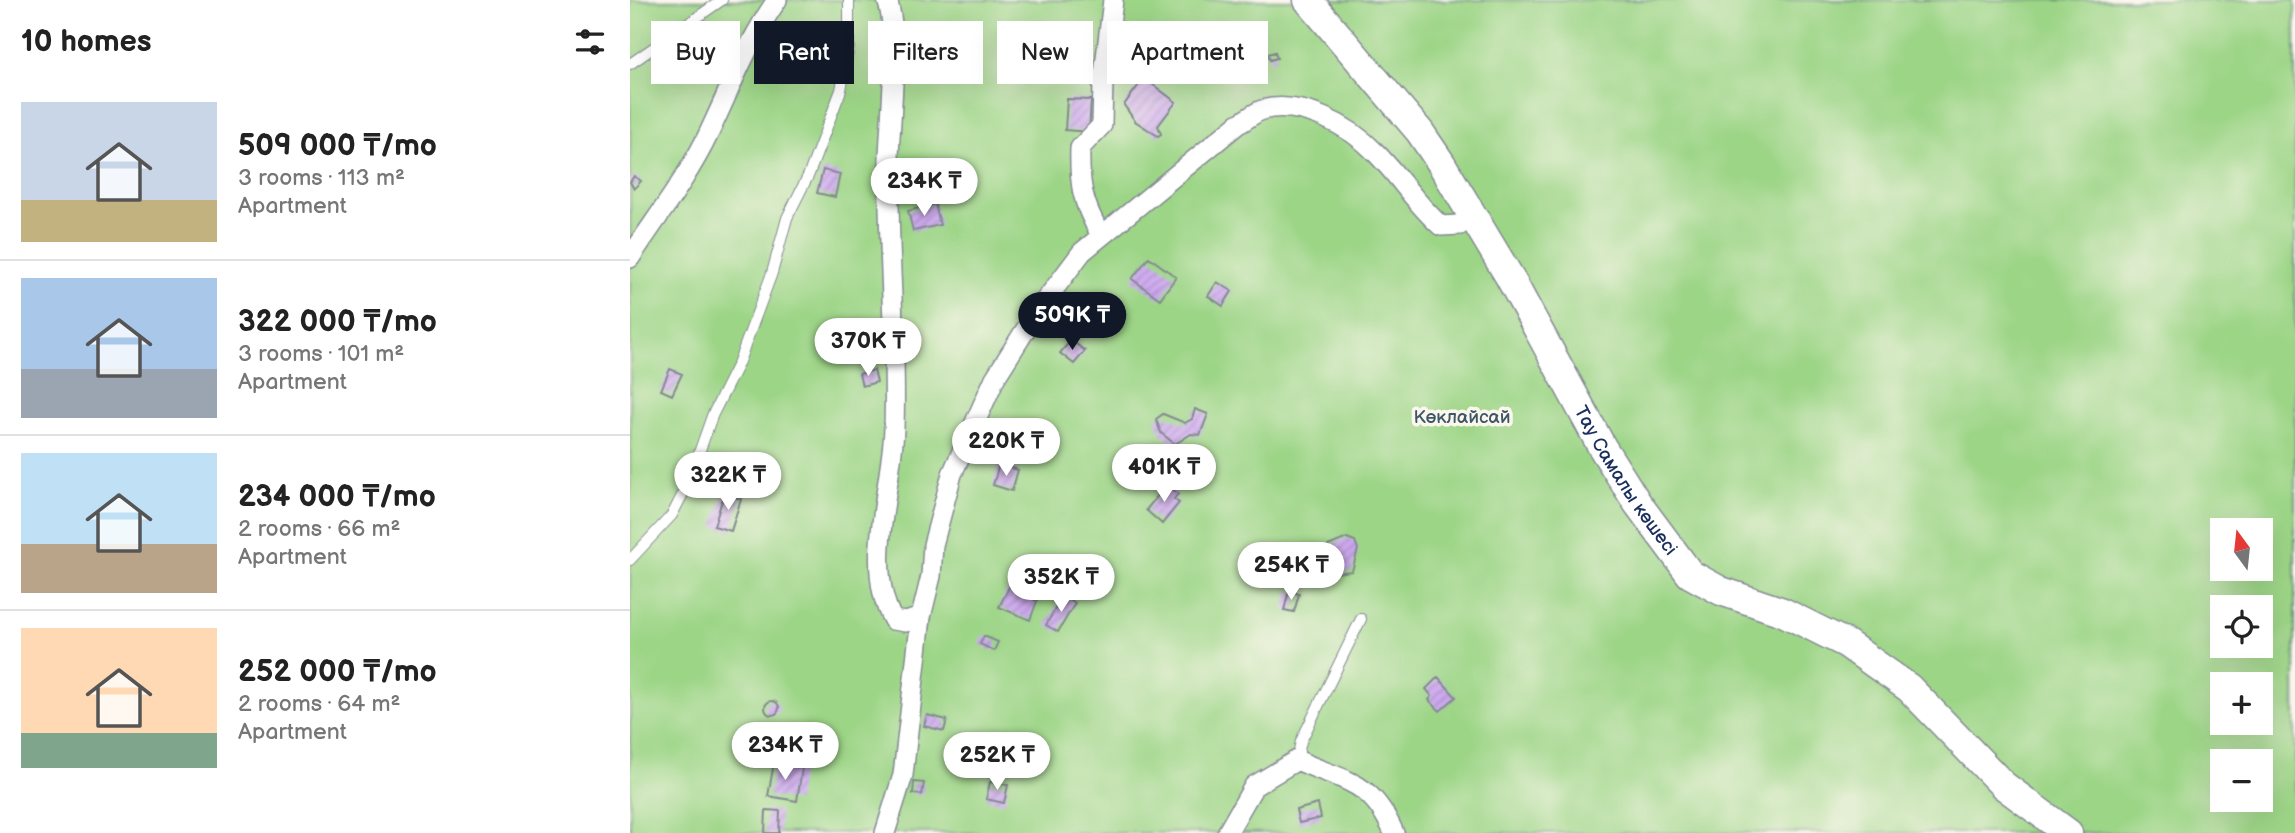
<!DOCTYPE html>
<meta charset="utf-8">
<style>
body{margin:0;font-family:"Balsamiq Sans",sans-serif;background:#f2f2f2;color:#222;height:100vh;display:flex;flex-direction:column;font-size:26px;white-space:nowrap}
*{box-sizing:border-box;margin:0}
p{font-size:23px;color:#767676}
.icon{flex:none;width:38px;height:38px;fill:none;stroke:currentColor;stroke-width:2;stroke-linecap:round;stroke-linejoin:round}
.map{position:relative;flex:1;overflow:hidden}
.sheet{display:flex;flex-direction:column;background:#fff;width:630px}
.sheet>*{flex:none}
.guide{position:absolute;left:21px;top:21px;width:665px;height:63px;display:flex;gap:14px}
.needle{width:46px;rotate:345deg}
.tools{position:absolute;left:1580px;top:518px;display:grid;gap:14px}
.tools a{display:grid;place-items:center;width:63px;height:63px;border-radius:0px;background:#fff;box-shadow:0 7px 28px #0002;font-size:35px}
.price{position:absolute;translate:-50% -60px;padding:0 16px;border-radius:24px;background:#fff;color:#222;font-size:23px;line-height:46px;filter:drop-shadow(0 2px 4px #0008)}
.price::after{content:'';position:absolute;left:50%;top:42px;width:21px;height:16px;margin-left:-10px;background:inherit;clip-path:polygon(0 0,100% 0,50% 100%)}
.price.selected{background:#111827;color:#fff}
ul{padding:0;list-style:none}
li{display:flex;align-items:center;gap:21px;height:175px;padding:0 21px}
li+li{border-top:2px solid #e0e0e0}
li span{display:grid;place-items:center;flex:none;width:196px;height:140px;border-radius:0px;color:#555}
li>.icon{margin-inline-start:auto}
span .icon{width:84px;height:84px;fill:#fffc;stroke-width:1}
li b{font-size:30px}
h2{display:flex;justify-content:space-between;align-items:center;height:84px;padding:0 21px;font-size:30px}
.chip{padding:0 24px;border-radius:0px;background:#fff;box-shadow:0 7px 28px #0002;font-size:24px;line-height:63px}
.chip.selected{background:#111827;color:#fff}
main{display:flex;flex:1;min-height:0}
.map>svg:first-child{display:block}
.green{fill:#9dd587;stroke:#5c8272;stroke-width:2;fill-rule:evenodd}
.building{fill:url(#building-hatch)}
.lines{fill:none;stroke-linecap:round;stroke-linejoin:round}
.lane-casing{stroke:#848a92;stroke-width:12}
.street-casing{stroke:#848a92;stroke-width:22}
.secondary-casing{stroke:#848a92;stroke-width:31}
.lane{stroke:#fff;stroke-width:10}
.street{stroke:#fff;stroke-width:19}
.secondary{stroke:#fff;stroke-width:28}
.labels{text-anchor:middle;stroke-width:7;stroke-linejoin:round;paint-order:stroke}
.park-label{font-size:19px;fill:#3c5868;stroke:#fbf7ec}
.street-label{font-size:19px;fill:#1b2f5e;stroke:#fbf7ec}
</style>
<main>
<section class="sheet">
<h2>10 homes<svg class="icon" aria-label="filters" viewBox="0 0 24 24"><path d="M4 7h16M4 17h16"/><circle cx="9" cy="7" r="2"/><circle cx="15" cy="17" r="2"/></svg></h2>
<ul>
<li><span style="background:linear-gradient(#c9d6e8 70%,#c2b280 0)"><svg class="icon" aria-label="home" viewBox="0 0 24 24"><path d="M3 11l9-7 9 7M6 9v11h12V9"/></svg></span><div><b>509 000 ₸/mo</b><p>3 rooms · 113 m²</p><p>Apartment</p></div></li>
<li><span style="background:linear-gradient(#a9c7e8 65%,#9aa5b1 0)"><svg class="icon" aria-label="home" viewBox="0 0 24 24"><path d="M3 11l9-7 9 7M6 9v11h12V9"/></svg></span><div><b>322 000 ₸/mo</b><p>3 rooms · 101 m²</p><p>Apartment</p></div></li>
<li><span style="background:linear-gradient(#bfe0f5 65%,#b9a48a 0)"><svg class="icon" aria-label="home" viewBox="0 0 24 24"><path d="M3 11l9-7 9 7M6 9v11h12V9"/></svg></span><div><b>234 000 ₸/mo</b><p>2 rooms · 66 m²</p><p>Apartment</p></div></li>
<li><span style="background:linear-gradient(#ffd9b3 75%,#7fa58c 0)"><svg class="icon" aria-label="home" viewBox="0 0 24 24"><path d="M3 11l9-7 9 7M6 9v11h12V9"/></svg></span><div><b>252 000 ₸/mo</b><p>2 rooms · 64 m²</p><p>Apartment</p></div></li>
</ul>
</section>
<div class="map">
<svg width="1665" height="833" viewBox="0 0 1665 833">
<defs>
<pattern id="building-hatch" width="6" height="6" patternUnits="userSpaceOnUse" patternTransform="scale(1.75)"><rect width="6" height="6" fill="#cca6ef"/><path d="M-1 1l2-2M0 6l6-6M5 7l2-2" fill="none" stroke="#a588c5"/></pattern>
</defs>
<rect width="100%" height="100%" fill="#fbf7ec"/>
<filter id="ink" filterUnits="userSpaceOnUse"><feTurbulence type="fractalNoise" baseFrequency=".0143" numOctaves="2"/><feDisplacementMap in="SourceGraphic" scale="14" xChannelSelector="R" yChannelSelector="G"/><feConvolveMatrix kernelMatrix="1 2 1 2 8 2 1 2 1" color-interpolation-filters="sRGB"/></filter>
<filter id="wash" filterUnits="userSpaceOnUse"><feTurbulence type="fractalNoise" baseFrequency=".00686" numOctaves="4" result="noise"/><feDisplacementMap in="SourceGraphic" scale="28" xChannelSelector="R" yChannelSelector="G"/><feGaussianBlur stdDeviation="1.57" result="paint"/><feColorMatrix in="noise" values="0 0 0 0 0 0 0 0 0 0 0 0 0 0 0 0 0 1.4 0 .05"/><feComposite in="paint" operator="in"/></filter>
<g filter="url(#wash)">
<rect width="100%" height="100%" fill="#ece5c6"/>
<path class="green" d="M0,0H1665V833H0ZM1592,530H1631V569H1592ZM1592,607H1631V646H1592ZM1592,684H1631V723H1592ZM1592,761H1631V800H1592Z"/>
<g id="blocks">
<path class="building" d="M645,52L647,58L640,60L638,54Z
M514,78L546,102L528,126L531,134L528,136L505,121L494,105Z
M437,99L461,100L459,132L435,130Z
M193,170L210,174L205,197L187,193Z
M4,176L11,181L4,189L0,182Z
M305,204L310,225L283,231L278,211Z
M519,257L546,277L530,299L502,279Z
M587,282L602,291L593,306L578,296Z
M441,340L455,351L444,364L430,353Z
M40,369L52,374L42,395L31,390Z
M244,370L247,382L232,386L229,374Z
M565,409L578,414L570,435L561,434L545,444L531,433L526,419L533,414L555,423L562,419Z
M369,464L388,470L382,491L363,485Z
M537,484L548,494L544,499L549,503L532,524L516,510Z
M94,494L111,499L101,531L84,526Z
M717,538L725,541L728,549L722,571L705,573L697,559L698,546Z
M449,563L460,567L453,586L443,582Z
M385,575L408,584L402,598L407,601L400,620L369,607Z
M659,591L669,594L664,612L654,610Z
M433,595L445,603L428,632L416,625Z
M354,636L368,642L364,651L350,644Z
M808,677L826,697L810,711L799,700L802,696L796,689Z
M135 708a7 7 0 1 1 14 0a7 7 0 1 1-14 0Z
M297,715L317,720L314,731L294,726Z
M144,763L172,768L167,801L138,796Z
M284,782L294,783L292,795L283,794Z
M360,782L378,785L374,803L356,799Z
M688,804L691,818L669,823L666,810Z
M136,810L150,811L149,833H135Z"/>
</g>
</g>
<g filter="url(#ink)">
<use href="#blocks" fill-opacity="0" stroke="#848a92" stroke-width="2"/>
<g class="lines">
<g class="lane-casing">
<path id="lane" d="M0,64L92,0
M0,560L42,515L58,484L82,416L108,364L142,273L157,218L179,174L211,90L219,47V0
M667,760L671,741L731,619"/>
</g>
<g class="street-casing">
<path id="street" d="M257,0C270,35 260,119 259,158C257,248 267,339 264,428C262,488 233,567 263,620L276,622L291,617
M471,235C452,203 449,184 450,148L472,125L473,82L483,0
M0,258C26,218 58,177 78,135C101,87 116,45 147,0
M255,833L273,775L291,617L301,576L303,545L322,474L365,378L406,313L452,252L608,124C616,120 624,113 632,110C670,99 720,126 746,153C769,176 786,204 811,226L830,225L841,212
M597,833L624,786L667,760C716,783 740,778 764,833"/>
</g>
<g class="secondary-casing">
<g id="secondary">
<path id="s1" d="M678,0L790,132L811,163L879,276L972,447L1008,504L1060,574L1091,591L1153,612L1217,644L1279,688L1373,785L1438,833"/>
</g>
</g>
<use href="#lane" class="lane"/>
<use href="#street" class="street"/>
<use href="#secondary" class="secondary"/>
</g>
</g>
<g class="labels">
<g class="park-label">
<text x="832" y="423">Көклайсай</text>
</g>
<g class="street-label">
<text dy="7" stroke="none"><textPath href="#s1" startOffset="578">Тау Самалы көшесі</textPath></text>
</g>
</g>
</svg>
<div class="tools">
<a><svg class="needle" viewBox="-14 -14 28 28"><path d="M0-13l5 13h-10z" fill="#e53935"/><path d="M0 13l5-13h-10z" fill="#767676"/></svg></a>
<a><svg class="icon" aria-label="locate" viewBox="0 0 24 24"><circle cx="12" cy="12" r="6"/><path d="M12 2v4M12 18v4M2 12h4M18 12h4"/></svg></a>
<a>+</a>
<a>−</a>
</div>
<b class="price" style="left:294px;top:218px">234K ₸</b>
<b class="price selected" style="left:442px;top:352px">509K ₸</b>
<b class="price" style="left:238px;top:378px">370K ₸</b>
<b class="price" style="left:376px;top:478px">220K ₸</b>
<b class="price" style="left:534px;top:504px">401K ₸</b>
<b class="price" style="left:98px;top:512px">322K ₸</b>
<b class="price" style="left:661px;top:602px">254K ₸</b>
<b class="price" style="left:431px;top:614px">352K ₸</b>
<b class="price" style="left:155px;top:782px">234K ₸</b>
<b class="price" style="left:367px;top:792px">252K ₸</b>
<div class="guide">
<a class="chip">Buy</a>
<a class="chip selected">Rent</a>
<a class="chip">Filters</a>
<a class="chip">New</a>
<a class="chip">Apartment</a>
</div>
</div>
</main>
